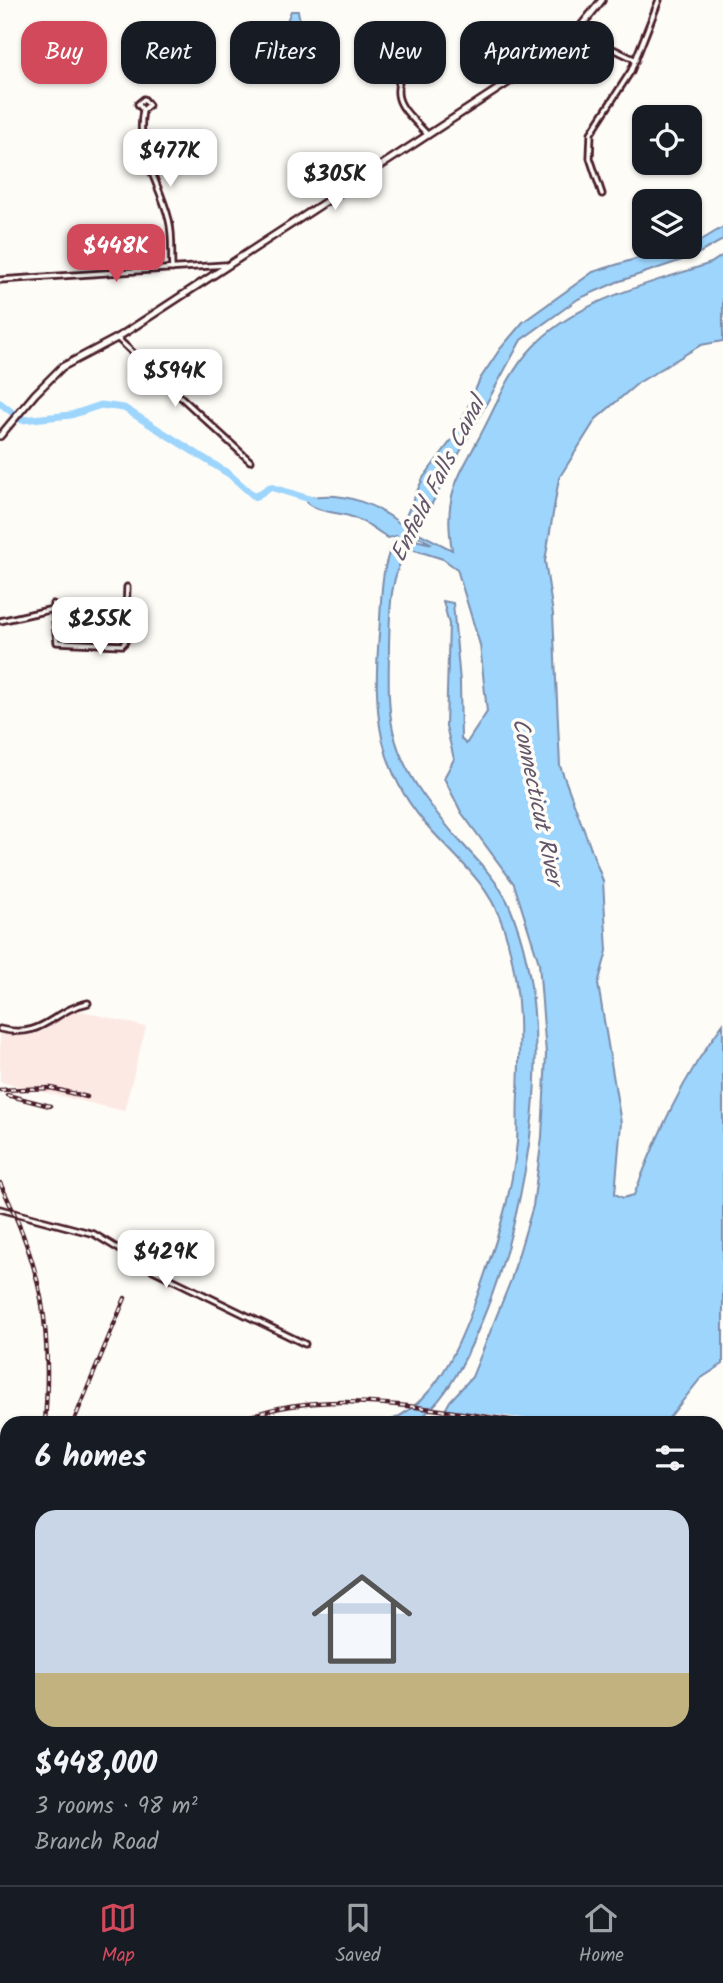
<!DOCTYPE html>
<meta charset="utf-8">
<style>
body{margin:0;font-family:Kalam,sans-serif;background:#242831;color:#f1f3f6;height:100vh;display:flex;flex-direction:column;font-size:26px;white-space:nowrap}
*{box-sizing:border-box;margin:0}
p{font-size:23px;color:#9ea1a6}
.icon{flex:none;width:38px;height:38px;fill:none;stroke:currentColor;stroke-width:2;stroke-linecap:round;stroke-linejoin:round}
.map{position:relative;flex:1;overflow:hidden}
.panel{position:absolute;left:0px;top:1416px;width:724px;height:471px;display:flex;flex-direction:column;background:#171b24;border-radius:21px 21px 0 0;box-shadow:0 2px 5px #0004}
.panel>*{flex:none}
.top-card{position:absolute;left:21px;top:21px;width:682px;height:63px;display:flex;gap:14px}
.controls{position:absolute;left:632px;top:105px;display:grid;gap:14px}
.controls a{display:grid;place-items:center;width:70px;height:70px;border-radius:14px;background:#171b24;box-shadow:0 2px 5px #0004;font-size:35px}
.price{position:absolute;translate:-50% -60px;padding:0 16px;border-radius:14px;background:#fff;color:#222;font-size:23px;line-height:46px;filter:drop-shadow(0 2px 4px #0008)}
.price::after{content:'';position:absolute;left:50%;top:42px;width:21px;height:16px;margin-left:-10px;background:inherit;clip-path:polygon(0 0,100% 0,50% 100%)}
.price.selected{background:#d1495b;color:#fff}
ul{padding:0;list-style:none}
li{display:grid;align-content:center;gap:14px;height:371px;padding:0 35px}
li span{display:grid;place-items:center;height:217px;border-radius:21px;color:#555}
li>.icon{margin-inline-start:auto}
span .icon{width:126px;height:126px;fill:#fffc;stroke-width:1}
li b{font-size:30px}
h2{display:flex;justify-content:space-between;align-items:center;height:84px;padding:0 35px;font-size:30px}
.tag{padding:0 24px;border-radius:21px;background:#171b24;box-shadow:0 2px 5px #0004;font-size:24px;line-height:63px}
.tag.selected{background:#d1495b;color:#fff}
.dock{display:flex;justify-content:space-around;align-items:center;height:98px;border-top:2px solid #363941;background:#171b24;font-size:19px;color:#9ea1a6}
.dock a{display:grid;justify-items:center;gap:4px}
.dock .selected{color:#d1495b}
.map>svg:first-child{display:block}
.built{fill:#fce9e4}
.water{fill:#9dd5fd;stroke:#7c8ca9;stroke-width:2}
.pier{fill:#fdfcf7}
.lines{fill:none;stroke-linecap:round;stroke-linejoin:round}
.stream{stroke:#7c8ca9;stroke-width:2}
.river{stroke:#9dd5fd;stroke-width:7}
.minor-casing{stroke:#4a1f2b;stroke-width:9}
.secondary-casing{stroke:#4a1f2b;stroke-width:10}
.minor{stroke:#fdfcf7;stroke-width:3.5}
.secondary{stroke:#fdfcf7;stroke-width:5}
.rail-casing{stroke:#4a1f2b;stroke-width:4.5}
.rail{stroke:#fdfcf7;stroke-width:2;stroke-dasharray:5;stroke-linecap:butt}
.labels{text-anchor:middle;stroke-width:7;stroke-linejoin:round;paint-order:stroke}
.water-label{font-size:23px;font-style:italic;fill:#63566a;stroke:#fdfcf7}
</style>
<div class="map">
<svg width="723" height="1885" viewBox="0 0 723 1885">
<rect width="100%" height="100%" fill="#fdfcf7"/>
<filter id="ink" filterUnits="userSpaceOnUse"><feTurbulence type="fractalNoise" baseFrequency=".0143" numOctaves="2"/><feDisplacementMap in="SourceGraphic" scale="14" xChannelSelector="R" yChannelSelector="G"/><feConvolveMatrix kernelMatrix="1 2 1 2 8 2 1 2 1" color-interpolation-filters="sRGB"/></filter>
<g filter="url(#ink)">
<path class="built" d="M74,1009L146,1027L124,1111L0,1082V1032L26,1036L43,1031Z"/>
<path class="water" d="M291,11H298L301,26L295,39L289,41L281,36Z
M257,39L290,49L288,66L281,69L254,51Z
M723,227V240L694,256L617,282L578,299L521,340L417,531L411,529L403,545L408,548C389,578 390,611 389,645C389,673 387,703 393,730C401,771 431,807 457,838C475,858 498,880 509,905C560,1024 530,1207 481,1323C467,1357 447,1401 414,1423H385C435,1404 457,1351 474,1305C493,1252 512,1198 517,1142C518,1126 517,1110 518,1094C520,1040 522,996 508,942C494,888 467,869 432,831C376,771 373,711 379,634C382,599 379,570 396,536L388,538C375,529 365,521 349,516C336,512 317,512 307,503L308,498C342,490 376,504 402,525L423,478L456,434L480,379L500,349L523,322L593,272L674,247H690Z
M723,255V341L701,345L638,383L596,419L559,478L545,561L553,614L560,766L603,881L607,951L598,984L621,1123L615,1194L623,1198L634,1195C658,1133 683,1077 723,1024V1364L700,1379L665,1423H438L450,1401L472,1377L511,1280L533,1206L542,1137L546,1054L539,963L514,884L461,812L444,778L454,759L446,726L449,624L443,601L453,603L460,682L461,739L466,744L487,712L480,645L457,569L443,559L411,549L415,540L432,544L417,536L419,533L452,550C443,497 456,481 480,436C495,408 509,372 531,349C576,299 650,284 711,263Z
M7,1801V1880H215L208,1885H0V1809Z"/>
<path class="pier" d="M443,1409L565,1423H521L441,1413Z"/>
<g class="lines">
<path class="stream" d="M651,1880L654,1885"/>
<path class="river" d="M0,403L22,420L71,415L101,405L124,408L229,474L255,497L270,487L316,501"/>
<g class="minor-casing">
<path id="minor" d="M581,26L603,44L636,60
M403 53a9 9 0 1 1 18 0a9 9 0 1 1-18 0Z
M407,61C387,100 402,107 428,135
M143,110L138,104L144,99L149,105L143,110C135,154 159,179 169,220C173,235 171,253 172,269
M602,194L590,158L591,133L631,71L659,0
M0,280L225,265
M117,338L250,461
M53,604L57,642L122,645L125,642L127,587
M0,621L53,609
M0,1029C44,1040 52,1010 88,1003
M0,1209L94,1234L153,1270L305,1344
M718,1455L723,1454
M718,1807L723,1806
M718,1848L723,1843
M273,1885L279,1880
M680,1885L685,1880"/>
</g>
<g class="secondary-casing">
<path id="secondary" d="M0,436L35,394L62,367L117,338L547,57L577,31L602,0
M718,1527L723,1523
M348,1885L351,1880"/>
</g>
<use href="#minor" class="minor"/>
<use href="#secondary" class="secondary"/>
<g class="rail-casing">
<path id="rail" d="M0,1090L51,1088L87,1097
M7,1095L50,1106
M0,1183C43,1269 52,1327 45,1423
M73,1423L125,1298
M233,1423C322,1382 438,1412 532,1423
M718,1439H723
M0,1677L7,1663"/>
</g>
<use href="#rail" class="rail"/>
</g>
</g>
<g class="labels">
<g class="water-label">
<text transform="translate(437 479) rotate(-63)" y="8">Enfield Falls Canal</text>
<text transform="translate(538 801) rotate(78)" y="8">Connecticut River</text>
</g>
</g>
</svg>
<div class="controls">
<a><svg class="icon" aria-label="locate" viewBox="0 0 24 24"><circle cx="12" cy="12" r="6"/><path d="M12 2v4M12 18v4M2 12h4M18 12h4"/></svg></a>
<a><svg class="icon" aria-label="layers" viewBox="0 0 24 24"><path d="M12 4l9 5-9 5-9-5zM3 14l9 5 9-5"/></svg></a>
</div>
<b class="price" style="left:170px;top:189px">$477K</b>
<b class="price" style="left:335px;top:212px">$305K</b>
<b class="price selected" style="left:116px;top:284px">$448K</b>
<b class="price" style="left:175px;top:409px">$594K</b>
<b class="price" style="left:100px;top:657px">$255K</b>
<b class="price" style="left:166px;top:1290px">$429K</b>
<div class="top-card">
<a class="tag selected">Buy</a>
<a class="tag">Rent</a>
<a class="tag">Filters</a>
<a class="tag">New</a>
<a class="tag">Apartment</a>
</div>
<section class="panel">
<h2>6 homes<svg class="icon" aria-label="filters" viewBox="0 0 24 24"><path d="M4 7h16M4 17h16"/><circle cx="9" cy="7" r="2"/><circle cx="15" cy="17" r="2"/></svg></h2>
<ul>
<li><span style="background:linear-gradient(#c9d6e8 75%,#c2b280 0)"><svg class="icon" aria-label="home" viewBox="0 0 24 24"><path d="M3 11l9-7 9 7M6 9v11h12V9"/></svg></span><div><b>$448,000</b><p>3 rooms · 98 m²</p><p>Branch Road</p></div></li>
</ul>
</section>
</div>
<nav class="dock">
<a class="selected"><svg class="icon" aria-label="map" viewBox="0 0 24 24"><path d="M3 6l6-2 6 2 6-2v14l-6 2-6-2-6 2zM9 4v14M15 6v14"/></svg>Map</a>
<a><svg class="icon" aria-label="saved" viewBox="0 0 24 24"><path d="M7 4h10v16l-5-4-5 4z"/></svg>Saved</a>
<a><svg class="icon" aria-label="home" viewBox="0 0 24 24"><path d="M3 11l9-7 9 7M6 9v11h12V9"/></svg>Home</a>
</nav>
